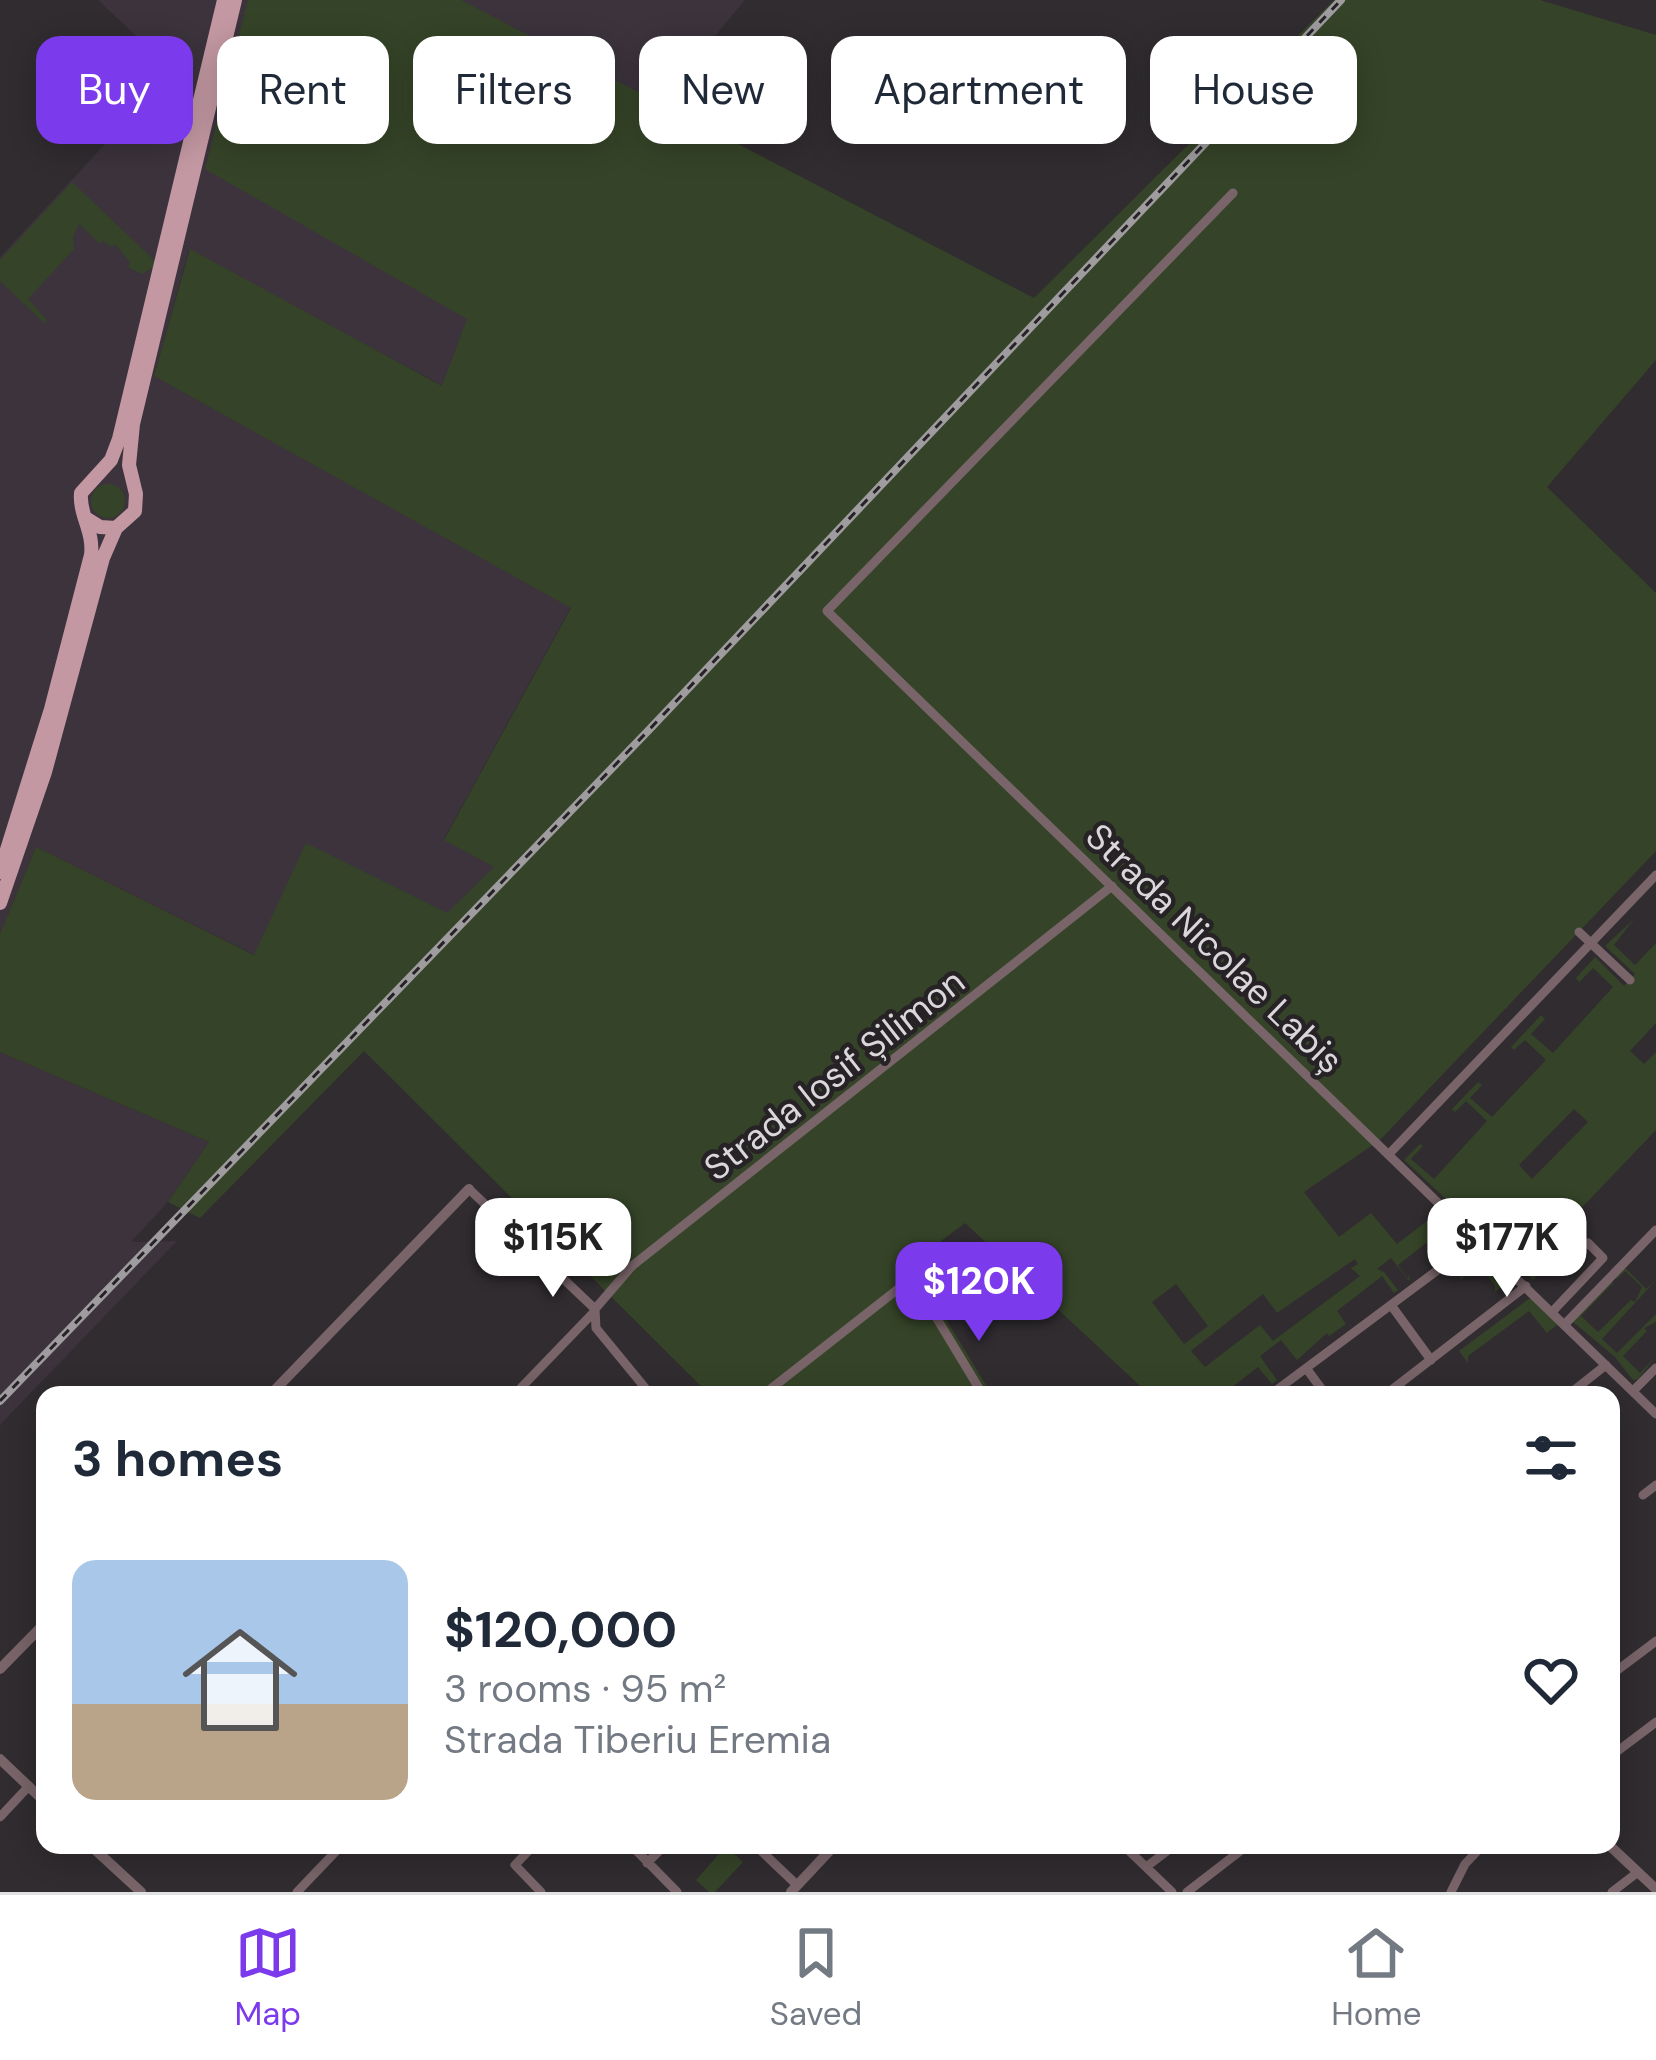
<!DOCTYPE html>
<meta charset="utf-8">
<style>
body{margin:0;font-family:"DM Sans",sans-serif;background:#f2f2f3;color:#1f2937;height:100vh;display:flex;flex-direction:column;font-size:45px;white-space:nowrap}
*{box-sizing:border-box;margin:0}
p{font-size:39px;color:#747a83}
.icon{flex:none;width:66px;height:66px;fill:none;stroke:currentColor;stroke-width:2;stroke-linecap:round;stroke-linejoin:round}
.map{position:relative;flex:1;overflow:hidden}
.side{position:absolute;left:36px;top:1386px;width:1584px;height:468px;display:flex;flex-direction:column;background:#fff;border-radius:24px;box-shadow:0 6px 30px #0003}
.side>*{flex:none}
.guide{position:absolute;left:36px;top:36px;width:1584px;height:108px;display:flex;gap:24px}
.price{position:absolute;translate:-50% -102px;padding:0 27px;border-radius:24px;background:#fff;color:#222;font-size:39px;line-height:78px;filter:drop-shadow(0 3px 6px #0008)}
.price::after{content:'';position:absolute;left:50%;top:72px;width:36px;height:27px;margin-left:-18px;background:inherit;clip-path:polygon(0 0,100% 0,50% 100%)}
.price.active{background:#7c3aed;color:#fff}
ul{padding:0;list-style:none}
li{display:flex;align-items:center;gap:36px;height:300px;padding:0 36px}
li span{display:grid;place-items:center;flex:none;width:336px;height:240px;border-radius:24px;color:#555}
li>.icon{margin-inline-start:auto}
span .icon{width:144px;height:144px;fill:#fffc;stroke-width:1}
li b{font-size:51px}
h2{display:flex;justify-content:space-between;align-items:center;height:144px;padding:0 36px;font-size:51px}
.chip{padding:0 42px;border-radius:24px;background:#fff;box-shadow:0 6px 30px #0003;font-size:42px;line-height:108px}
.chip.active{background:#7c3aed;color:#fff}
.menu{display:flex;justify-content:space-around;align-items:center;height:168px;border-top:3px solid #e0e1e3;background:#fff;font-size:33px;color:#747a83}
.menu a{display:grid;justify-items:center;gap:6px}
.menu .active{color:#7c3aed}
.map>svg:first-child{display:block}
.built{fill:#3c333c}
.green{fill:#354428;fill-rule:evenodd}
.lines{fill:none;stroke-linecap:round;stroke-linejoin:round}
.minor{stroke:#786469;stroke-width:9}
.tertiary{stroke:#786469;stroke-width:10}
.primary{stroke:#c398a3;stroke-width:14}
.rail-casing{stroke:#9f9c9f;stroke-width:8}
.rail{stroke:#262226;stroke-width:3;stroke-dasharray:9;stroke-linecap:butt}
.labels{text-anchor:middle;stroke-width:9;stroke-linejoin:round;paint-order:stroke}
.street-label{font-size:36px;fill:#dad7da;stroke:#262226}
</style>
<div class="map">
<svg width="1656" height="1892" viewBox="0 0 1656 1892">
<rect width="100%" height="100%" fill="#302c30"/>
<path class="built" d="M98,0H745L658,105L571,59L458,312L468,318L443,386L189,250L154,376L571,607L444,839L494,867L447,914L255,955L36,847L0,934V257L173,71Z
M0,1052L209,1142L168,1202L131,1242L177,1241L0,1425Z"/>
<path class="green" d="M248,0H461L1034,298L1334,0H1540L1656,35V360L1547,487L1656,593V851L1380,1140L1304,1192L1339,1237L1371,1213L1397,1244L1440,1211L1467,1238L1454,1248L1443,1230L1398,1265L1407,1278L1410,1276L1409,1281L1391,1258L1377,1269L1384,1272L1398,1290L1394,1293L1382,1276L1337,1311L1346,1324L1329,1336L1327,1333L1297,1360L1281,1340L1260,1356L1277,1380L1272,1384L1258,1367L1222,1395H1150L965,1223L912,1263L992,1395H710L364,1051L200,1218L168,1202L209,1142L0,1052V934L36,847L254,955L306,843L447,913L494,867L444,840L571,608L154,376L190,249L442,386L467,319L205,169ZM1355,1259L1358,1264L1351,1268L1360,1276L1273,1341L1260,1325L1205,1367L1191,1351L1263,1294L1277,1313ZM1176,1284L1208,1326L1184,1344L1152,1302Z
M72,182L154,260L155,266L142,274L128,267L130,262L115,244L111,247L103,241L100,244L79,224L73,237L74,249L28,299L46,319L45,324L0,281V260Z
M91 501a17 17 0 1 1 34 0a17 17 0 1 1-34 0Z
M1635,918L1614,945L1635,965L1656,943V1023L1630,1051L1644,1064L1656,1052V1130L1570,1220L1580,1230L1533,1280L1404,1160L1420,1144L1423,1146L1411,1159L1434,1179L1487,1121L1466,1101L1455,1112L1452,1109L1478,1082L1482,1085L1470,1098L1492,1117L1546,1060L1525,1040L1514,1050L1511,1047L1541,1015L1545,1019L1531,1034L1553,1053L1613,987L1593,968L1579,982L1576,978L1595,957L1624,986L1635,974L1605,946ZM1574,1109L1588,1122L1532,1179L1519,1165Z
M1478,1248L1514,1282V1284L1504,1275L1501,1279L1505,1284L1495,1292V1286L1480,1266L1461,1279L1457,1274L1482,1255Z
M1624,1267L1646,1289L1656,1280L1602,1339L1617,1353L1656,1314V1322L1644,1328L1647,1331L1623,1356L1640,1373L1656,1356L1638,1379L1633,1380L1615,1357L1572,1321L1611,1281L1613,1283L1581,1316L1598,1332L1631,1300L1635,1302L1642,1287L1625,1271L1617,1279L1614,1277Z
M1530,1298L1558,1324L1547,1333L1529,1311L1468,1356V1363L1459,1351Z
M727,1845H745L738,1855L730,1850L743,1862L715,1892H709L696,1880Z"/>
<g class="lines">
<path class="minor" d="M1233,193L827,611L1656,1414
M1579,932L1630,980
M1390,1153L1656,875
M469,1189L595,1309L596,1328L651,1395
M1391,1305L1431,1360
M595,1309L632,1266L1112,886
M1552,1312L1603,1258L1588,1243L1585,1245
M936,1317L983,1395
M1565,1324L1656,1230
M1306,1368L1326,1395
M1633,1391L1656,1368
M514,1395L593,1313
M763,1395L912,1278
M1117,1395H1121
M1270,1395L1478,1240
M1385,1395L1526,1286
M1568,1395L1606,1365
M1643,1495L1656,1485
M1611,1675L1656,1641
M1611,1756L1656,1722
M0,1817L29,1786
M534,1845L515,1865L541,1892
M631,1845L677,1892
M755,1845L797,1885
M1123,1845L1172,1892
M647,1863L665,1845
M1146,1867L1175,1845
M297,1892L342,1845
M1187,1892L1248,1845
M1451,1892L1465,1864L1483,1845
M1612,1892L1638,1872"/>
<path class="tertiary" d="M270,1395L469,1189
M0,1669L45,1623
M0,1759L45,1802
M90,1845L141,1892
M1609,1845L1656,1889
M791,1892L835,1845"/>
<path class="primary" d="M87,519L100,527L116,528L135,511L136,494L129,465L133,424L235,0
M0,872L51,709L91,555C94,531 79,515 81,493L111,460L119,439L224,0
M0,903L45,772L103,558L116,528"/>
<g class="rail-casing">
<path id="rail" d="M0,1401L646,733L1341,0"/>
</g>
<use href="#rail" class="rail"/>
</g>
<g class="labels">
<g class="street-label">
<text transform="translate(1215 948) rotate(44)" y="13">Strada Nicolae Labiș</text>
<text transform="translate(834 1074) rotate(-38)" y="13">Strada Iosif Șilimon</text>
</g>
</g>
</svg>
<b class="price" style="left:553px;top:1300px">$115K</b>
<b class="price" style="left:1507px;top:1300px">$177K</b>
<b class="price active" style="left:979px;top:1344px">$120K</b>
<div class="guide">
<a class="chip active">Buy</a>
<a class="chip">Rent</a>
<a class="chip">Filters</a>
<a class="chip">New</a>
<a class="chip">Apartment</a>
<a class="chip">House</a>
</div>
<section class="side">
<h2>3 homes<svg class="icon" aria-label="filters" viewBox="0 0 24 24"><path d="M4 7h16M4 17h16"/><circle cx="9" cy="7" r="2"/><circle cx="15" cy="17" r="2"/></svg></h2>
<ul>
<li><span style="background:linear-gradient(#a9c7e8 60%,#b9a48a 0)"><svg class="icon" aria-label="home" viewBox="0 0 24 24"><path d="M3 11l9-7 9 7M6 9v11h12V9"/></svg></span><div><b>$120,000</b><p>3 rooms · 95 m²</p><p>Strada Tiberiu Eremia</p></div><svg class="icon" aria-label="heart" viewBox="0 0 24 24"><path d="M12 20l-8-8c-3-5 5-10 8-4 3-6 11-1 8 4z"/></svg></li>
</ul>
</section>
</div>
<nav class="menu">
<a class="active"><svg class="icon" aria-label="map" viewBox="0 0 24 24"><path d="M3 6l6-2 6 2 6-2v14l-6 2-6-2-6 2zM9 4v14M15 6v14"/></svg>Map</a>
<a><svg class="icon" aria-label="saved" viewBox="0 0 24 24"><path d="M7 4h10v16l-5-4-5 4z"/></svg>Saved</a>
<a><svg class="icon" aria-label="home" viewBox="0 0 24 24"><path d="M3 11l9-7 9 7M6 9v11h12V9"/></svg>Home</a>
</nav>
